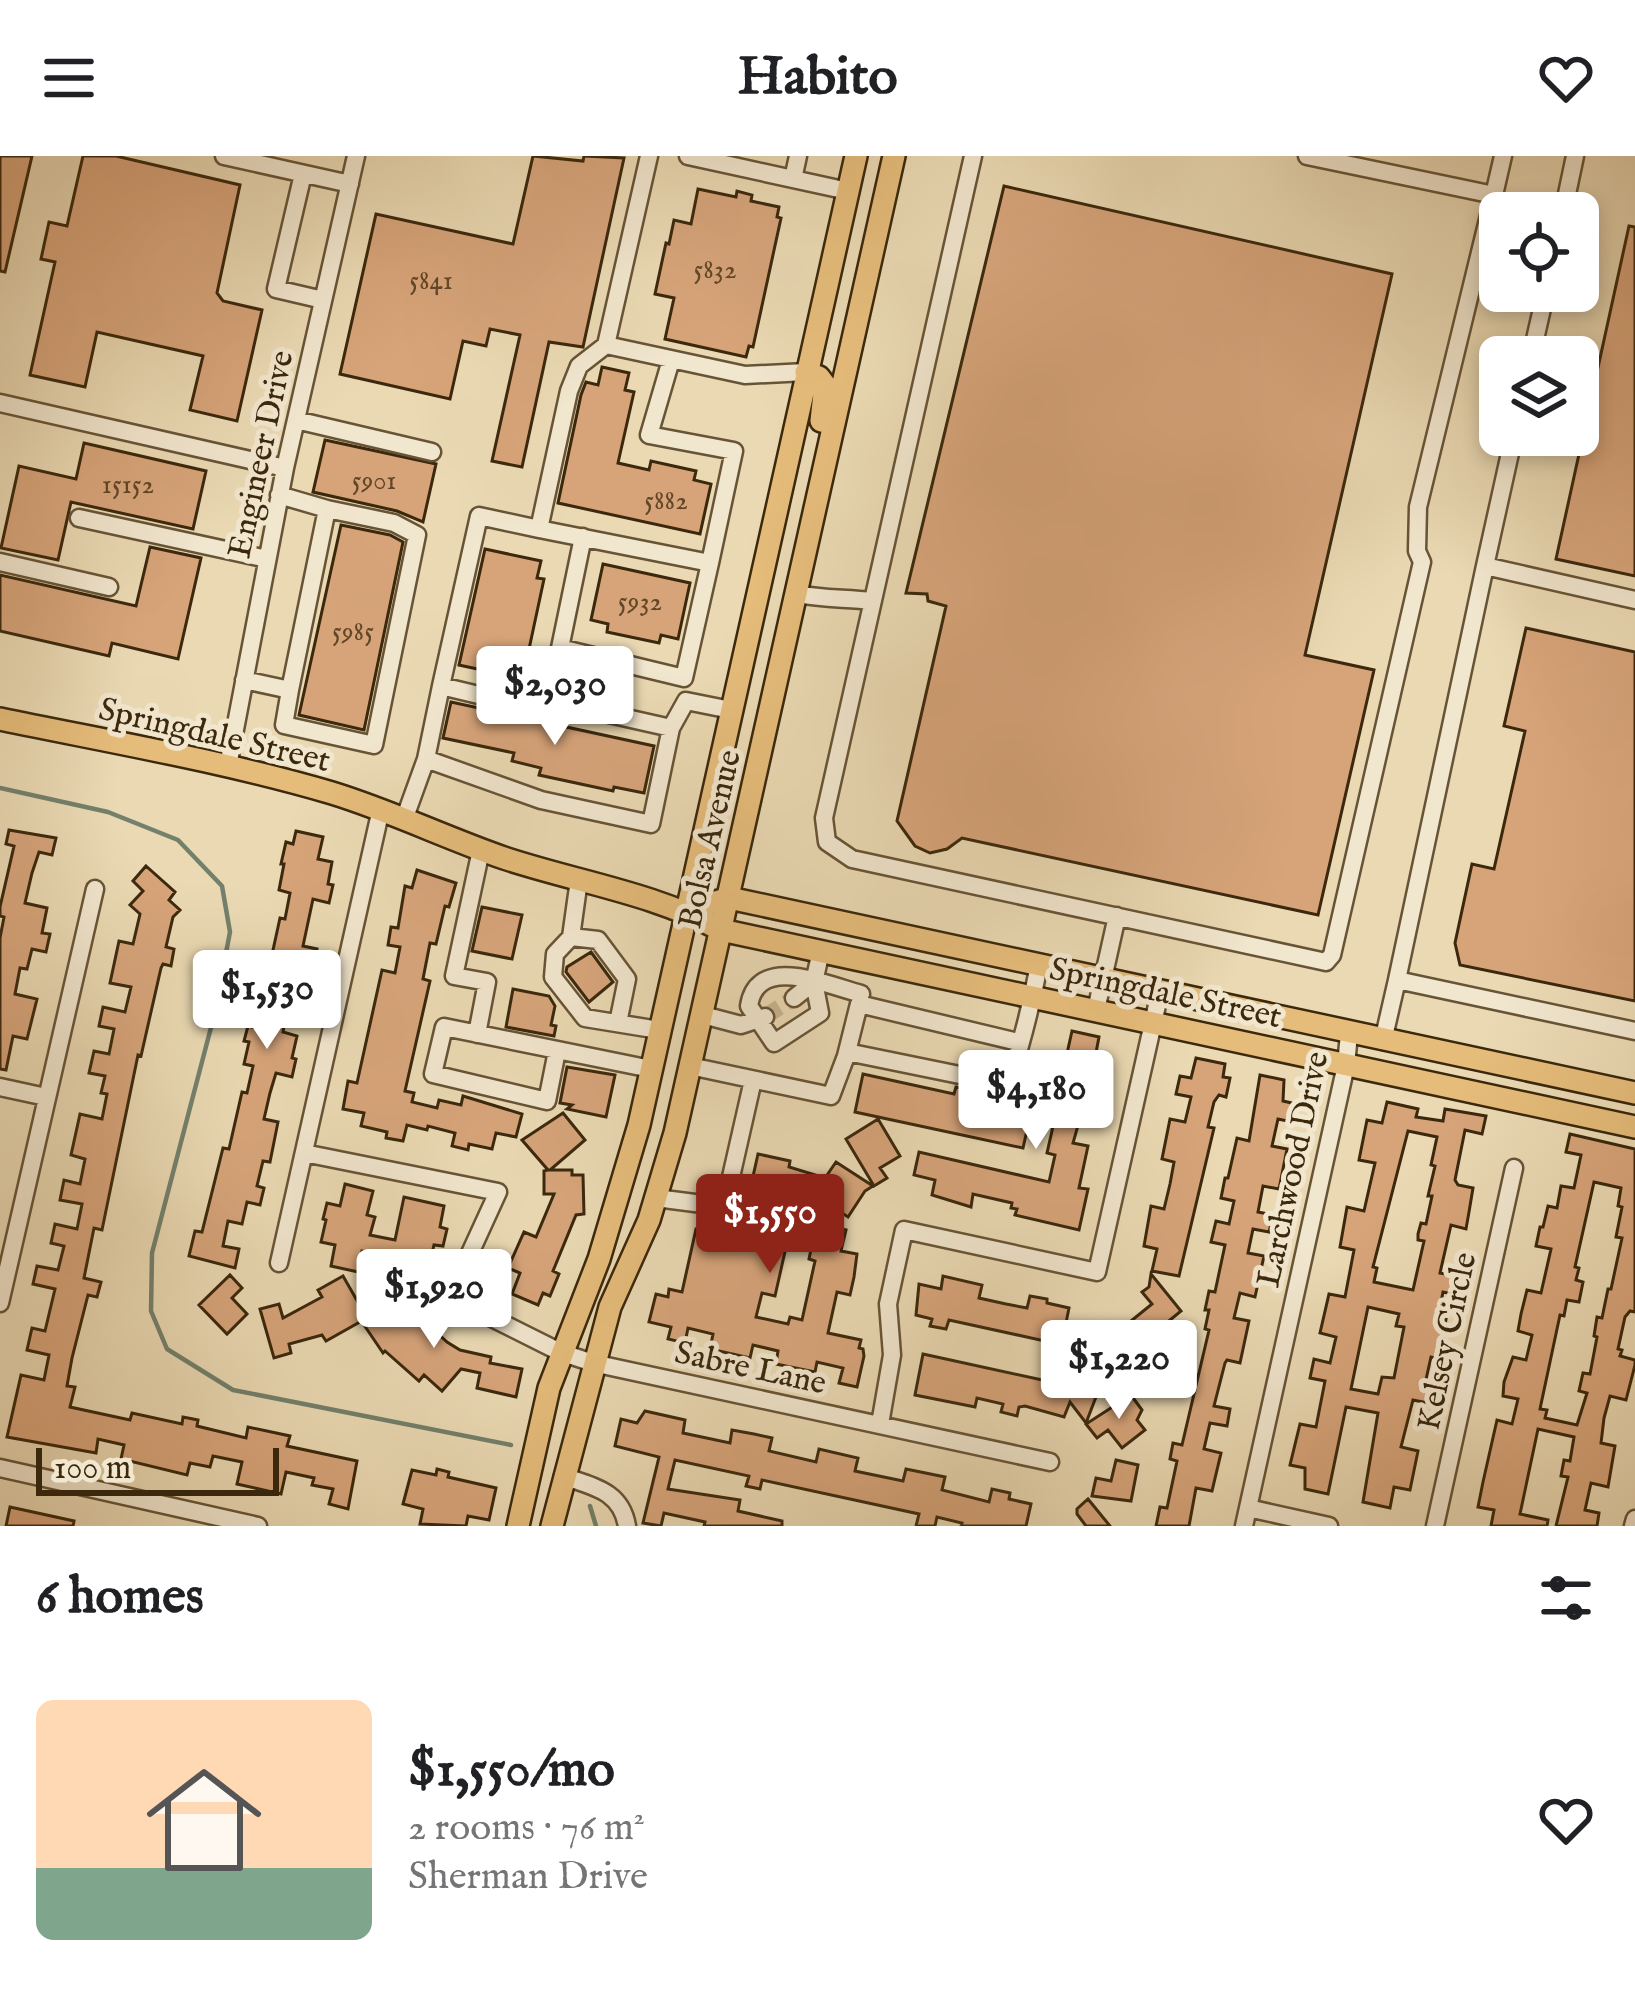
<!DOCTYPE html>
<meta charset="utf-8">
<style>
body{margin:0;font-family:"IM FELL English",serif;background:#f6f6f6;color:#202124;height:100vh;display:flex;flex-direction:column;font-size:45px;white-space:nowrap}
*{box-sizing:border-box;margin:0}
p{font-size:39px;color:#757577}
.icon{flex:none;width:66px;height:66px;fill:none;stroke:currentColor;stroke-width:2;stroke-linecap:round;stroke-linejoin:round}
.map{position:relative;height:1370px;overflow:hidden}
.sheet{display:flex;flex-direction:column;background:#fff;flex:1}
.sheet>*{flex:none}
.buttons{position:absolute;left:1479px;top:36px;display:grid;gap:24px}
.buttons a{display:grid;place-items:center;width:120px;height:120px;border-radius:18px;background:#fff;box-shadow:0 6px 18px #0003;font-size:60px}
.scale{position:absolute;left:36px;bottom:30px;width:243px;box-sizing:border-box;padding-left:12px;border:6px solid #3b280d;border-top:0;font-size:33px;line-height:42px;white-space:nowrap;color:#3b280d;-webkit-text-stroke:9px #f1e6ce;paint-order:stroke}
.price{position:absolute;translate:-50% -102px;padding:0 27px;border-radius:12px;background:#fff;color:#222;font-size:39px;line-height:78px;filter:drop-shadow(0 3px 6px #0008)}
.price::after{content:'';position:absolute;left:50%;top:72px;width:36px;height:27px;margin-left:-18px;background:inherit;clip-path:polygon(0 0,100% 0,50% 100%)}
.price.selected{background:#8f2418;color:#fff}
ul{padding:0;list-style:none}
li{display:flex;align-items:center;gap:36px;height:300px;padding:0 36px}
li+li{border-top:3px solid #e0e0e0}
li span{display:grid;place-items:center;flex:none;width:336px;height:240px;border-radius:18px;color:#555}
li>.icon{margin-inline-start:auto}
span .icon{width:144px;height:144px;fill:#fffc;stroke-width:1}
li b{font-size:51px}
h2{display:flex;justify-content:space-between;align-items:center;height:144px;padding:0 36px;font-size:51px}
header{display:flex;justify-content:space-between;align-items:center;height:156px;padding:0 36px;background:#fff;font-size:54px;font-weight:800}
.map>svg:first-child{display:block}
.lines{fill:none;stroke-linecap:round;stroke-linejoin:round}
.stream{stroke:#73806c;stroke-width:4.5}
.building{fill:#d7a47a;stroke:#3b280d;stroke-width:3;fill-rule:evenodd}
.minor-tunnel{stroke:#c7b692;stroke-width:16;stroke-dasharray:16 8;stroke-linecap:butt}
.minor-casing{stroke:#675436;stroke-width:21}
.major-casing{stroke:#3b280d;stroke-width:26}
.minor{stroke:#f1e6ce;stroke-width:16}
.major{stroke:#e5bc7a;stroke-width:21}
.labels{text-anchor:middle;stroke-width:10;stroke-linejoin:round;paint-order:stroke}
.number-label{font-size:27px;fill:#624728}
.street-label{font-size:33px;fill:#3b280d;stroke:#f1e6ce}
</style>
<header><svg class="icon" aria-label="menu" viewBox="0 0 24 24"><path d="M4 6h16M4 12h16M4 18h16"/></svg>Habito<svg class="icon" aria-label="heart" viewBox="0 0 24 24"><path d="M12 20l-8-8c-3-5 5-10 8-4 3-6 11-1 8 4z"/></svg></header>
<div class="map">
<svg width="1635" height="1370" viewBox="0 0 1635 1370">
<rect width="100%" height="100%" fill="#ead9b3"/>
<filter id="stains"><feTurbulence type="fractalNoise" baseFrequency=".00167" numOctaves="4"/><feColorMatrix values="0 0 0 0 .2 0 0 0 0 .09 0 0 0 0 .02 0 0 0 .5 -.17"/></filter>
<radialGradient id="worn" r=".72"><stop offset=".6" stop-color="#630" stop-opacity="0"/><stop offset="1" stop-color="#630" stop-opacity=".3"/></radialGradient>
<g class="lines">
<path class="stream" d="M0,632L108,656L178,684L222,730L230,776L214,860L152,1097L151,1155L167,1193L233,1234L511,1289
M590,1350L596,1370"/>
</g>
<path class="building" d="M0,0H32L5,116L0,115Z
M83,0H116L240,29L217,137L223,145L262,154L237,265L190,254L203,200L97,176L85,231L30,219L55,106L41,103L49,66L67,70Z
M533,0L583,5L584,0L624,2L583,191L549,186L522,311L492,305L520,179L490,173L486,190L463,185L450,243L340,218L376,58L513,88Z
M1004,30L1392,118L1305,499L1374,514L1318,759L962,682L947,693L930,697L915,690L897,665L946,450L928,445L927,438L906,437Z
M698,33L736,41L737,35L752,39L751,45L779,51L777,61L781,62L753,191L749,190L746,201L665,183L674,142L655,138L666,87L669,88L674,64L691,68Z
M1629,70L1635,71V420L1556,403Z
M602,211L629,217L625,234L634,236L618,307L649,314L651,305L696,315L694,324L711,328L700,378L558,347L581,239L586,226L598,229Z
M325,284L436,308L423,366L397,355L313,336Z
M84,287L206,315L193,373L71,346L58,404L1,392L19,310L76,323Z
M341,369L390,379L403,386L364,574L299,559Z
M150,391L201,402L178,503L112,487L109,500L0,475V419L136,450Z
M485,393L541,405L537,422L544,423L526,507L519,505L515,521L459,509Z
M603,408L690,427L678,483L661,479L659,487L607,476L608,468L591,464Z
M1526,472L1635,496V845L1460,809L1455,787L1472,708L1494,713L1525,575L1504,570Z
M451,546L654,590L644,637L614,631L613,635L539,619L541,612L512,605L514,597L443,582Z
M9,674L56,682L52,699L39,696L32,717L25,747L47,752L42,777L50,778L46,796L32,793L27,813L20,812L15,838L37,843L27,883L13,880L6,914L0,913V782L4,761L0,760V751L14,690L6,688Z
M296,675L323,681L318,703L332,706L328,728L333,729L329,747L313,743L303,790L317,793L307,832L294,829L287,855L283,876L297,880L292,902L296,903L292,921L276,917L270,937L264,963L278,966L270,1006L263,1005L257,1030L264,1032L260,1049L247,1046L242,1068L228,1065L223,1090L239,1093L235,1112L189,1100L195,1075L202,1076L223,992L229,993L242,936L247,937L253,910L244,908L249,886L244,885L248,870L256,872L280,762L285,763L290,737L279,734L284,708H281L286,686L293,688Z
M146,710L175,736L169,744L180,754L173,761L166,791L174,793L171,810L163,808L161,812L141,900L138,899L102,1074L94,1072L84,1122L101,1126L97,1141L88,1139L72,1202L67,1230L75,1231L70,1251L130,1264L132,1257L182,1268L183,1261L198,1264L197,1270L246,1282L248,1271L290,1280L287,1290L357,1305L348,1353L329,1348L333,1333L312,1329L314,1322L286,1316L281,1338L237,1328L242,1306L213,1300L210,1311L190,1307L187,1319L121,1303L124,1289L98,1283L96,1297L7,1281L21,1219L44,1224L49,1199L27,1194L32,1172L45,1175L55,1133L33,1128L37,1110L58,1114L64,1090L51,1087L55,1068L77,1073L82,1048L60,1044L64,1024L80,1028L85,1003L71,999L80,958L102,963L107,938L101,937L105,920L89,917L94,895L109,898L114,873L99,870L103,851L125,856L131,831L110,827L119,785L133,788L140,758L130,749L143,735L133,725Z
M417,714L456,727L449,751L445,750L436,788L430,787L423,823L430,825L405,935L414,937L412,946L437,952L439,944L461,949L463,940L522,958L516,981L496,977L492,993L469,988L468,994L452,990L455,977L428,970L427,974L407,969L403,985L386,982L387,976L361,970L364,957L343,953L348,925L357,927L382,814L395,817L400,791L388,789L391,771L398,772L405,730L412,732Z
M482,751L522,759L512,803L472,795Z
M591,796L613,826L589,846L566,816L567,811Z
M513,833L549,840L555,850L551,869L556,870L554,880L506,871Z
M1072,875L1099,881L1095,902L1108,905L1099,944L1086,941L1073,987L1088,990L1079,1032L1088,1033L1079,1074L1015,1059L1017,1053L1011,1052L1012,1047L973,1038L971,1051L932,1039L935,1024L914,1019L919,996L1049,1026L1055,999L1047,997L1056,957L1046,955L1053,921L1062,920Z
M1196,902L1225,908L1223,921L1230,922L1226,941L1219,939L1214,946L1208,971L1214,972L1179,1120L1152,1115L1157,1093L1144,1090L1151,1050L1164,1053L1170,1028L1174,1006L1162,1003L1170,963L1185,966L1191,941L1176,938L1180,920L1191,922Z
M567,911L615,919L606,961L567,953L572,949L560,947Z
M863,918L954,938L956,931L1033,948L1023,992L855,956Z
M1260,919L1284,924L1283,945L1296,948L1292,966L1278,963L1272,990L1287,993L1279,1033L1263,1030L1258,1056L1273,1059L1269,1076L1253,1073L1248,1097L1264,1100L1255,1141L1240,1137L1234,1162L1249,1165L1240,1207L1227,1204L1225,1207L1214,1250L1230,1253L1227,1270L1210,1267L1204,1293L1221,1297L1212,1335L1196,1332L1189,1370H1156L1160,1351L1167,1352L1177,1305L1170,1303L1173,1287L1182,1289L1209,1174L1205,1173L1209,1154H1205L1209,1135L1215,1136L1225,1089L1211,1086L1216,1065L1229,1068L1234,1045L1221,1042L1225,1022H1228L1237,982L1249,985Z
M1387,946L1418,953L1416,961L1443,965L1445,953L1486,960L1482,978L1465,974L1455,1024L1458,1029L1473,1032L1469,1056L1466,1073L1451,1069L1440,1117L1456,1120L1452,1138L1443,1136L1438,1162L1446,1163L1443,1185L1439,1203L1431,1201L1425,1228L1431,1230L1428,1247L1413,1244L1401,1291L1418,1295L1410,1334L1394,1331L1390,1352L1363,1346L1378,1257L1346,1251L1328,1338L1305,1333V1312L1290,1309L1300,1268L1316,1271L1325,1225L1310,1222L1314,1203L1330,1207L1336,1181L1320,1177L1329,1138L1345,1141L1354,1094L1340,1091L1347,1051L1364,1055L1369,1033L1375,1007L1359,1004L1367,964L1382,967ZM1408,975L1437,981L1431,1009L1435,1010L1428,1040H1432L1426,1068L1421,1067L1418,1078V1084L1424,1085L1413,1134L1374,1126L1377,1112L1373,1111ZM1368,1151L1399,1158L1396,1170L1404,1171L1394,1222L1382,1221L1378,1238L1351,1233Z
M563,957L585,984L550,1014H572V1019H583L584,1058L576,1059L553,1115L559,1118L550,1140L543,1137L538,1149L512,1138L520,1117L508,1112L524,1076L536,1081L554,1038H544V1015L548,1014L522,984Z
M878,963L900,1000L880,1012L887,1022L874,1030L846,983Z
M1570,978L1635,993V1156L1630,1155L1625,1161L1618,1193L1622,1194L1620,1200L1635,1204V1209L1626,1244L1610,1240L1604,1262L1601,1287L1615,1290L1608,1331L1591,1327L1585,1354L1599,1357L1597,1370H1556L1568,1321L1561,1320L1564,1304L1570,1305L1574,1281L1538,1273L1520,1358L1548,1364L1547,1370H1491L1494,1354L1478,1351L1483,1326L1497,1264L1512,1268L1518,1243L1503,1240L1504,1226L1513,1201L1526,1204L1532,1179L1518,1175L1521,1158L1527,1134L1541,1137L1551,1093L1536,1090L1540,1071H1543L1548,1050L1557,1052L1561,1030L1574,1032L1581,999L1566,996ZM1594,1026L1621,1032L1618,1050L1622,1051L1616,1081L1622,1082L1611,1133H1608L1602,1162L1597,1161L1594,1180L1597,1181L1590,1218L1583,1217L1579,1235L1587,1237L1577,1269L1545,1262L1547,1254L1540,1253L1560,1159L1564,1160L1567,1144L1579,1146L1583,1126L1576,1124L1579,1112L1575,1111Z
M758,998L790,1005L789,1011L825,1022L836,1006L873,1030L865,1035L848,1061L800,1029L775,1140L762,1137L756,1161L788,1168L790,1161L802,1164L815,1105L809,1103L812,1089L819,1090L823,1069L846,1074L841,1095L857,1098L854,1121L850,1139L837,1136L828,1177L861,1184L859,1192L863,1193L864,1200L857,1231L839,1227L843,1212L817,1206L815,1216L776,1208L778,1195L753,1189L750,1202L710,1193L713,1178L688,1172L685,1187L668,1183L671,1171L649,1166L656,1138L668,1141L669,1133L682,1136L696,1073L739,1083Z
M345,1028L373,1035L367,1059L375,1061L370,1079L395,1084L404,1041L444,1050L440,1071L447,1073L443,1090L434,1089L429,1110L416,1107L411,1129L384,1122L389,1101L362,1095L358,1116L331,1110L335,1089L321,1086L326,1064L323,1063L327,1047L340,1050Z
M1151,1118L1181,1155L1141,1188L1142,1205L1129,1206L1130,1215L1105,1218L1101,1199L1062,1190L1061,1196L1043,1192L1045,1185L949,1164L946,1173L930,1170L932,1163L916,1159L919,1128L941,1133L943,1120L982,1129L979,1142L1006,1148L1027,1152L1030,1140L1047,1143V1147L1069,1152L1066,1167L1098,1174L1097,1168L1114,1167L1115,1178L1152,1148L1142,1136L1149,1131Z
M230,1119L242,1132L232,1142L247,1158L227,1178L199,1149Z
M343,1120L367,1162L326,1185L322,1179L289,1188L291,1197L274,1202L260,1153L279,1148L283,1162L322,1141L318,1134Z
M404,1138L426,1172L429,1169L447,1186L460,1194L491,1201L490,1207L522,1213L516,1241L477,1232L480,1217L461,1213L442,1235L424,1219L419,1225L385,1195L383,1197L362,1166Z
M923,1198L1056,1227L1060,1218L1099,1233L1086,1267L1070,1246L1064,1261L1025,1250L1019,1251L1017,1260L1001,1256L1003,1248L977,1242L975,1251L915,1239Z
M1131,1239L1142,1254L1137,1264L1145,1274L1122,1292L1108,1274L1097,1282L1086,1268Z
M645,1255L685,1264L683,1277L730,1287L732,1274L754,1278L772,1282L769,1295L816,1306L819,1293L858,1302L855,1315L903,1325L906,1313L945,1321L942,1334L989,1346L992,1333L1010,1337L1009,1343L1031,1348L1026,1370H961L962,1367L937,1361L935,1370H916L919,1358L762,1324L760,1333L746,1330L749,1320L675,1304L668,1333L740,1344L738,1355L782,1365V1370H704L705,1366L664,1357L661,1370L643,1367L659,1301L615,1290L621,1263L637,1267Z
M1116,1304L1138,1309L1131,1345L1092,1340L1096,1322L1111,1325Z
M437,1313L449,1316L448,1321L496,1332L489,1364L468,1360L466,1370L420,1368L423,1353L403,1348L412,1314L436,1319Z
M1088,1343L1110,1370H1086L1077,1358V1353Z
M10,1351L74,1365L73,1370H6Z"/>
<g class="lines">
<path class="minor-tunnel" d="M766,860L794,842"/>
<g class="minor-casing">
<path id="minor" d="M224,0L350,28
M688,0L848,35
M973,0L824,662L827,686L852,703L1326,806L1332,799L1422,406L1417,395L1418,351L1494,39
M1307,0L1494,39L1503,0
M303,18L276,133L323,144
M793,23L798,0
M1563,57L1575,0
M606,189L649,0
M1531,201L1546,135
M671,204L649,279L734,295L710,407
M0,247L285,312
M296,264L432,296
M1514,279L1485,410L1635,444
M279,339L327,353
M79,362L267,403
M583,381L560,492L684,522L710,407L539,373L569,235L579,210L606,189L745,219L806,216
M0,406L109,431
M797,438C823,443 846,442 872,445
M244,524L290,534L284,569L374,589L417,379L394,367L327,353L290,534
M441,530L479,360L539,373
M542,543L525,550L441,530L426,603L541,644L651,668L671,572L542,543L560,492
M671,572L686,545L731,554
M228,610L285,312L356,0
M405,661L426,603
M579,724L571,781L555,798L553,821L585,862L659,874
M571,781L598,784L627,823L618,867
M821,795L814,826L820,857L774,887L749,850C757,797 827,829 861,838
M1397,824L1485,410
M794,842L814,826
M1096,854L1117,760
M703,859L741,869L765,861
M477,878L487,826L454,820L481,694
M1383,885L1397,824L1635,875
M557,895L547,945L433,918L444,871L651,913
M847,896L989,925H1009C1022,887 1031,850 1039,809
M690,910L831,940L846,900L859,848L1018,886
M0,931L46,941
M304,997L498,1036L450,1141L560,1196L593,1207L1050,1306
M656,1042L718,1050L726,1043L753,924
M279,1107L381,653
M0,1147L95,733
M880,1268L892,1199L888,1148L904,1074L1097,1116L1160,836
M0,1312L258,1370
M563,1320C594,1331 621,1335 627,1370
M1248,1352L1329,1370
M1244,1370L1346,909L1349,878
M1435,1370L1514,1012
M1633,1370L1635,1363"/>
</g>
<g class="major-casing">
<path id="major" d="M806,216L819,221L825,229L821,265
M0,563C111,586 223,605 332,637C391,655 446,682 504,702C576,726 654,737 721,774L1635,971
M686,755L729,742L1635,937
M518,1370L549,1232L599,1103L639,969L856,0
M552,1370L610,1151L649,1064L675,977L894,0"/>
</g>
<use href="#minor" class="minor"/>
<use href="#major" class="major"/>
</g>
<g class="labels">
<g class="number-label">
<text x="715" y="122">5832</text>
<text x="431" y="133">5841</text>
<text x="374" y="333">5901</text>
<text x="128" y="337">15152</text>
<text x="666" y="353">5882</text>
<text x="640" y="454">5932</text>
<text x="353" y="484">5985</text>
</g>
<g class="street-label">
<text transform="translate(259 298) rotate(-78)" y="12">Engineer Drive</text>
<text transform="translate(215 577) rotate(13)" y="12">Springdale Street</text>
<text transform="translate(708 683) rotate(-77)" y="12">Bolsa Avenue</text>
<text transform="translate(1166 835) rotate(12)" y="12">Springdale Street</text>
<text transform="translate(1291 1013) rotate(-78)" y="12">Larchwood Drive</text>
<text transform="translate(1445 1185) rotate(-78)" y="12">Kelsey Circle</text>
<text transform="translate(751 1210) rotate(12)" y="12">Sabre Lane</text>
</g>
</g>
<rect width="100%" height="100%" filter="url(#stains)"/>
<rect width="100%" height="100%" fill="url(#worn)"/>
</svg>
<div class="buttons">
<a><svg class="icon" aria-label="locate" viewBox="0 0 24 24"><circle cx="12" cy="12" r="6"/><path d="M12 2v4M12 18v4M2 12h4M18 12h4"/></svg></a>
<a><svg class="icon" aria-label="layers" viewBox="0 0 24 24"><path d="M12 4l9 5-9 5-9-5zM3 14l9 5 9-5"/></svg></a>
</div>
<div class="scale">100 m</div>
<b class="price" style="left:555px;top:592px">$2,030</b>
<b class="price" style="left:267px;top:896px">$1,530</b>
<b class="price" style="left:1036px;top:996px">$4,180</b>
<b class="price selected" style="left:770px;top:1120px">$1,550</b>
<b class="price" style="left:434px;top:1195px">$1,920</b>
<b class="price" style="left:1119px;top:1266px">$1,220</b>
</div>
<section class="sheet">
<h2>6 homes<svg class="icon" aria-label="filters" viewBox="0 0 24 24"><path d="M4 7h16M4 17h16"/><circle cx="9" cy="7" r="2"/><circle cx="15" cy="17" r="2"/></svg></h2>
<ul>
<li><span style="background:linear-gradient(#ffd9b3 70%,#7fa58c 0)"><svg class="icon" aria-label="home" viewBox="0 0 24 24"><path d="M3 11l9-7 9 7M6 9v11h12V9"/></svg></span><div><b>$1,550/mo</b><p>2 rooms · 76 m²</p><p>Sherman Drive</p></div><svg class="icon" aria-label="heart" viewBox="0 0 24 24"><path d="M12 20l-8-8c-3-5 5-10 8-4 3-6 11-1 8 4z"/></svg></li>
</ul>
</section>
